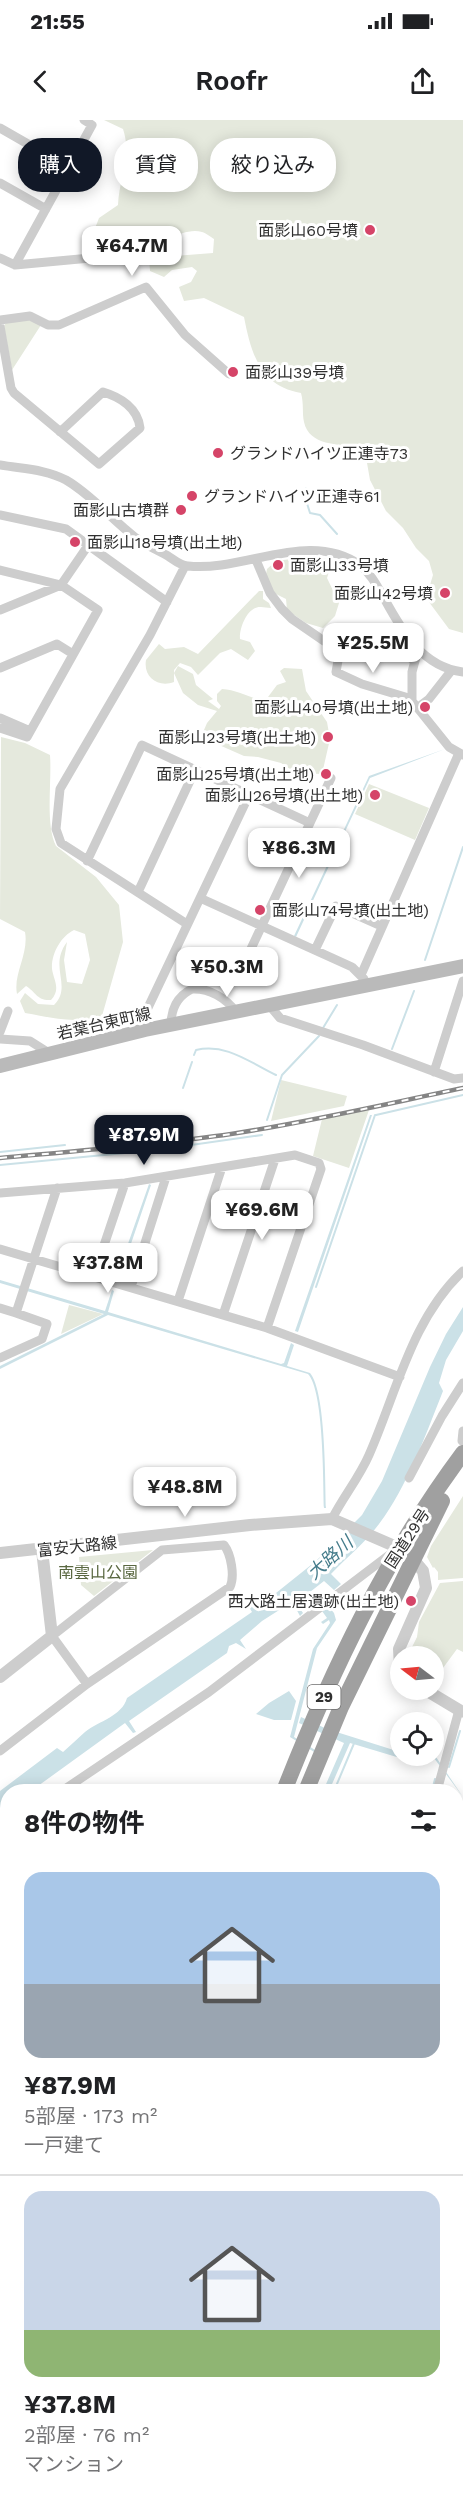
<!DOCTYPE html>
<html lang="ja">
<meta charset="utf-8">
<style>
body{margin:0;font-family:"Work Sans","Noto Sans JP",sans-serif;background:#f2f2f2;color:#202124;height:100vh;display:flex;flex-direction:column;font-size:22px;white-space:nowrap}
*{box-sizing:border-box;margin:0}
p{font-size:20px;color:#757577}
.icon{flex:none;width:33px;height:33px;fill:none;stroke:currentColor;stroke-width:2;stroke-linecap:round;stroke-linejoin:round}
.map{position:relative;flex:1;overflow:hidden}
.panel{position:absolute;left:0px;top:1664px;width:464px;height:722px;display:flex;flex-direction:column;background:#fff;border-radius:24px 24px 0 0;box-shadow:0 3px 15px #0003}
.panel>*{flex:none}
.banner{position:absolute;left:18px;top:18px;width:428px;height:54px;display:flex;gap:12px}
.needle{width:39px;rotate:286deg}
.buttons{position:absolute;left:390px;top:1526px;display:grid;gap:12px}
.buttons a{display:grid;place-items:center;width:54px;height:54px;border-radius:50%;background:#fff;box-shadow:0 3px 15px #0003;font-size:30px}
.price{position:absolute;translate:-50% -51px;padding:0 14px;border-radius:12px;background:#fff;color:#222;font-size:20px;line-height:39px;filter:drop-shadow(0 2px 3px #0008)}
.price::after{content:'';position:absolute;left:50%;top:36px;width:18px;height:14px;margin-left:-9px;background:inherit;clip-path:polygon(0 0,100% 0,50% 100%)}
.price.selected{background:#111827;color:#fff}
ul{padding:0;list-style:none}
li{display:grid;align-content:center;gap:12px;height:318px;padding:0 24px}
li+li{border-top:2px solid #e0e0e0}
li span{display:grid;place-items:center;height:186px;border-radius:18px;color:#555}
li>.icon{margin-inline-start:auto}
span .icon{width:108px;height:108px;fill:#fffc;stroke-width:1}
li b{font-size:26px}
h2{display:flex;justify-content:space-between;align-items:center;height:72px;padding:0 24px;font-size:26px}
.chip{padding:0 21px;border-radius:24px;background:#fff;box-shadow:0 3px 15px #0003;font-size:21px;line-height:54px}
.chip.selected{background:#111827;color:#fff}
.status{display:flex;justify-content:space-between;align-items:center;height:42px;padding:0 30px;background:#fff;direction:ltr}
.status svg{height:16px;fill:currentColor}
header{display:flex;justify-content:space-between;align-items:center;height:78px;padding:0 24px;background:#fff;font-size:27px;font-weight:600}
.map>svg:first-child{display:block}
.green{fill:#e5e9dd}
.water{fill:#cbe1e7}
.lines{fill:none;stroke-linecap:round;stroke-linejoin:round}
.stream{stroke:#cbe1e7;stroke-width:2}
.minor{stroke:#cdcdcd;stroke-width:9}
.tertiary{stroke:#cdcdcd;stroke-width:12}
.secondary{stroke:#bababa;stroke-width:14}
.trunk{stroke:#a0a0a0;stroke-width:16}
.rail-casing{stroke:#858585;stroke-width:4.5}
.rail{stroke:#fff;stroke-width:2;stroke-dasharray:7;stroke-linecap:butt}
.poi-dot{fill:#d54468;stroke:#fff;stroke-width:2}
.labels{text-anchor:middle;stroke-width:6;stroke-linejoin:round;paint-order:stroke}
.shield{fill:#fff;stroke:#6e6e6e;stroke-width:1.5}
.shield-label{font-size:15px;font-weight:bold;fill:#303030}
.poi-label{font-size:16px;fill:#303030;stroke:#fff;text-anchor:end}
.street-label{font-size:16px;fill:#303030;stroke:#fff}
.park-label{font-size:16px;fill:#5a6841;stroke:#fff}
.water-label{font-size:18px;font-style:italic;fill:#457c8b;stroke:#fff}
</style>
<div class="status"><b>21:55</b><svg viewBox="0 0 49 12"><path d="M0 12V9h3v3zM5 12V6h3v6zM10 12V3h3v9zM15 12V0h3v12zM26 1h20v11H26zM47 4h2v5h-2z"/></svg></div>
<header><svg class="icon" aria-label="back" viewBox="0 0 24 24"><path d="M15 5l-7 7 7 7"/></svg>Roofr<svg class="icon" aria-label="share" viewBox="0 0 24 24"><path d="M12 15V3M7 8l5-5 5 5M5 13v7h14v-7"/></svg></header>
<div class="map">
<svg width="463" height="2384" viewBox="0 0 463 2384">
<rect width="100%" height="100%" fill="#fff"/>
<path class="green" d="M104,0H463V513L449,509L426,478L433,455L429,441L416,428L403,408L386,391L370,360L367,343L357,327C339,324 309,326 304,302C302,293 304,284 301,273C260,266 251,233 244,197L204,178L184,181L179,167L191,162L197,151L192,147L172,150L164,157L150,151L149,138L213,133L214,119C211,117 206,113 202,112C191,109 180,114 170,118C144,127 115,131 94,111L99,98L118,85C119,59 132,35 123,9Z
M26,199L41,205L12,250L4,206L7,201Z
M314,436L327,439L329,452L327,458L339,483L335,496L323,508L306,503L287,490L286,479L274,473L266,454L267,449L276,441Z
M259,471H263V479L269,483L271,488C267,488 264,487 261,487C247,486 239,509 240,519L250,522L255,531L248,540L231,529L220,533L198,555L191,547L180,543L174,550V562C158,568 143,557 146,540L159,524L165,529L184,527L198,534Z
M178,546L193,554L196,565L213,579L208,581L219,589L221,586L217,581V574L222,569C238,570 250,578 265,581L277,565L286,562L280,551L284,548L302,549L306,571L327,602L330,619L322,654L296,653L281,643L258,637L244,636L201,617L207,603L217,591L198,585L183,573L174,553Z
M1,617L25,623L50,635C52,662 45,704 56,726L96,757L119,785L123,822L102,896C72,904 55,898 25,893L20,881L25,873L38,884L54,885C73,866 48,847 67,822L64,840L67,862L82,864L90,840L85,814L74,810C61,816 51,834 52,849C54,861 61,869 51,880C37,881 36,872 26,866L17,874C13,854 29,834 25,812L0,799Z
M369,664L429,688L415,720L355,694Z
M281,960L347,976L344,986L271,1001Z
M369,990L349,1048L313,1036L322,999Z
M69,1185L103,1194L61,1214Z
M463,1376V1458L438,1460V1452L434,1447L433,1448L427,1437L431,1426Z
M153,1430L94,1476L81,1465L79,1437Z
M463,1461V1532L457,1529L443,1548L426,1530L414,1535L411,1529L417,1517L419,1502L440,1463Z"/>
<path class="water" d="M445,629L370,658L296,817L294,816L369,656Z
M370,995H372L298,1212L295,1211Z
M149,1064L151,1065L120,1156L117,1155Z
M0,1160L105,1191L112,1170L114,1171L108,1192L281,1244L284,1243L291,1223L294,1225L287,1246L310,1253C326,1272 325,1360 326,1388H324C323,1362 324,1271 308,1254L108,1195L0,1249V1246L104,1194L0,1163Z
M463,1187V1211L446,1240L439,1263L443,1271C426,1314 407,1367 379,1404C366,1422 347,1437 331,1454L341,1464L334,1470L324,1461L296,1483L303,1493L300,1496L294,1485L289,1489L284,1487L262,1501L240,1520L246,1529L236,1523L229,1526L227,1533L129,1601L136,1612L133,1613L125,1603L31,1671H8L7,1689L0,1695V1671L57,1628L63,1632C71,1625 78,1618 85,1612C99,1601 122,1596 127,1578L252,1492L246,1482L248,1480L256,1489L316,1441L362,1395L382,1361L430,1247L446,1214Z
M328,1486L334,1493L336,1500L317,1528L294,1617L320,1633L319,1635L290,1617L313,1529L330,1503L329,1500L323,1504L321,1502L327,1498L322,1491Z
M289,1571L296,1581L291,1600H274L256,1594L269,1583Z
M301,1597L327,1609L400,1632V1635L434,1634L463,1677L434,1638L410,1641L350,1623L329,1671H323L344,1623L299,1603Z"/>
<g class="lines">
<path class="stream" d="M306,368L305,377L310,393L320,395L337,414
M425,840L463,727
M126,899L129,898
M323,908L337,885
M60,915L69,913
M392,929L414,871
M194,935L196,930C226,923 249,942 276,955
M183,968L192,942
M376,995L463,975
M267,1000L282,955L319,916
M0,1032L65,1025
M0,1045L156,1030L262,1015
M316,1167L375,995
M449,1647L460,1611
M334,1671L355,1621
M432,1671L435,1659
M456,2109L463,2085
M126,2384L128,2378
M227,2384L229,2378
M377,2384L379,2378"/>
<path class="minor" d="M0,8L68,47
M0,63L46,89
M0,138L15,145L144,133
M15,145L92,5L84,0
M0,200L30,196L48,205H59L146,167L185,215L229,254
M0,206L11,268L14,273L99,344L140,308C138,288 120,277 103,272L60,312
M0,345C23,349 45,349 66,360C92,375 112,400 136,418C146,425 157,430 168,436C174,440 181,446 188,446C245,452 309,409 360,445C371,454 377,466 384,478C402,511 422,547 463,552
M0,395L66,409L167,482
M256,440L270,473L282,489L292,499L324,521L398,530L415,541
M185,446L150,515L60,669L56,709L61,723L187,804
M0,450L61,465L98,490L27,617L0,608
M0,490L61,465L87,427
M341,524L336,552L362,564L412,579
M416,537L412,552V581L449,627L463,635
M0,548L57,524L73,534
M417,588L429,579L451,551
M0,598L30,611
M87,741L142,625L310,703
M138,772L195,650
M200,778L352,847L364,859
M315,830L336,786L381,806
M242,848L331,658
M361,855L459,633
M269,885L280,898L363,925L454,959L463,958
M171,905C171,890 177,876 192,869C209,868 226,878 236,892
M145,910L144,896L249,675
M0,912L8,891
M0,919L30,921L49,933
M434,952L463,861
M0,1073L125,1063L295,1035L319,1043L321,1049L267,1208
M0,1129L267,1208L400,1257
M94,1155L125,1063
M131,1167L166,1057
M178,1181L222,1047
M0,1188L16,1193L57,1068
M223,1195L275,1039
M0,1238L42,1219L47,1204L16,1193
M462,1321L463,1311
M409,1358L442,1296L463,1263
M332,1399C343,1377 359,1358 369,1335C396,1274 412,1198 463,1151
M0,1631L87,1564L230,1467C235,1456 231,1434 224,1425L162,1430L52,1516L87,1564
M62,1671L209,1572L393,1432
M437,1671L459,1590L463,1593
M0,1720L8,1714
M456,2173L463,2175
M0,2220L8,2203
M0,2261L8,2264
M233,2384L235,2378"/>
<path class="tertiary" d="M0,1433L250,1405L332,1399L399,1428L412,1438L423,1451L426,1468L399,1529L400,1547
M0,1557L52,1516L42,1430
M424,1569L459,1590
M0,2009L8,2016
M0,2112L8,2118
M0,2375L8,2362"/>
<path class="secondary" d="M0,946L145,910L463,846"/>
<path class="trunk" d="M284,1671C331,1552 386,1436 463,1333
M306,1671L341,1587L442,1381
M74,2384L77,2378
M90,2384L93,2378"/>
<g class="rail-casing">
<path id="rail" d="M0,1038C77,1031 154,1025 231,1014C309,1002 386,984 463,968"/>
</g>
<use href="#rail" class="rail"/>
</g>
<g class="poi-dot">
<circle cx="370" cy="110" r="6"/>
<circle cx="233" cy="252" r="6"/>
<circle cx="218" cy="333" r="6"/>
<circle cx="192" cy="376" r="6"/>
<circle cx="181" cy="390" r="6"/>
<circle cx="75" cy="422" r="6"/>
<circle cx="278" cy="445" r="6"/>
<circle cx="445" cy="473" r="6"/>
<circle cx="425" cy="587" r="6"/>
<circle cx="328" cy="617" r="6"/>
<circle cx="326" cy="654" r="6"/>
<circle cx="375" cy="675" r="6"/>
<circle cx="260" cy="790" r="6"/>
<circle cx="411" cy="1481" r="6"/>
</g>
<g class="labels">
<rect class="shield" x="307.5" y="1565" width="33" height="24" rx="4.5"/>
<g class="shield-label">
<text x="324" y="1582">29</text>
</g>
<g class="poi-label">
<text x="358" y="116">面影山60号墳</text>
<text x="245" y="258" text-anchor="start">面影山39号墳</text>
<text x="230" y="339" text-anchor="start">グランドハイツ正連寺73</text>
<text x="204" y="382" text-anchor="start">グランドハイツ正連寺61</text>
<text x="169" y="396">面影山古墳群</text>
<text x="87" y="428" text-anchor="start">面影山18号墳(出土地)</text>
<text x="290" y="451" text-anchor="start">面影山33号墳</text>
<text x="433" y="479">面影山42号墳</text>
<text x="413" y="593">面影山40号墳(出土地)</text>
<text x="316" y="623">面影山23号墳(出土地)</text>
<text x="314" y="660">面影山25号墳(出土地)</text>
<text x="363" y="681">面影山26号墳(出土地)</text>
<text x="272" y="796" text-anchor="start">面影山74号墳(出土地)</text>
<text x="399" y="1487">西大路土居遺跡(出土地)</text>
</g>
<g class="street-label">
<text transform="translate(104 903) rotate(-13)" y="6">若葉台東町線</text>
<text transform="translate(407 1418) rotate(-57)" y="6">国道29号</text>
<text transform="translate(77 1426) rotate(-6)" y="6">富安大路線</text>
</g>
<g class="park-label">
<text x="98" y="1458">南雲山公園</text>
</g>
<g class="water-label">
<text transform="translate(330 1438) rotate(-42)" y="6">大路川</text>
</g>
</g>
</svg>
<div class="buttons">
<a><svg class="needle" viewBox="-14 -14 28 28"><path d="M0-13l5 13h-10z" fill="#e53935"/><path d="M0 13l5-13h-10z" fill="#757577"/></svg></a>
<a><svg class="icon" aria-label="locate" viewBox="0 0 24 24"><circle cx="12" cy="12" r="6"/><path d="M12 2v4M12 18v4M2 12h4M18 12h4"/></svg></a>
</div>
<b class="price" style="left:132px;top:157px">¥64.7M</b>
<b class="price" style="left:373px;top:554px">¥25.5M</b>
<b class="price" style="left:299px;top:759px">¥86.3M</b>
<b class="price" style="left:227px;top:878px">¥50.3M</b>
<b class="price selected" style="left:144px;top:1046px">¥87.9M</b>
<b class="price" style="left:262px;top:1121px">¥69.6M</b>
<b class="price" style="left:108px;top:1174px">¥37.8M</b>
<b class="price" style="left:185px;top:1398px">¥48.8M</b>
<div class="banner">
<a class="chip selected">購入</a>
<a class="chip">賃貸</a>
<a class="chip">絞り込み</a>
</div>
<section class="panel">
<h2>8件の物件<svg class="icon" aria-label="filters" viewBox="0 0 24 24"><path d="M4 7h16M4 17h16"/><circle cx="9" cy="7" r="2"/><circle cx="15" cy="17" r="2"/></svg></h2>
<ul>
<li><span style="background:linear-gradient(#a9c7e8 60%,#9aa5b1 0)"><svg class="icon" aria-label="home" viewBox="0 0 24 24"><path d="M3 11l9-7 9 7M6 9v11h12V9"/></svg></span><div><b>¥87.9M</b><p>5部屋 · 173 m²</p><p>一戸建て</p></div></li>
<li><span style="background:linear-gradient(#c9d6e8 75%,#8fb573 0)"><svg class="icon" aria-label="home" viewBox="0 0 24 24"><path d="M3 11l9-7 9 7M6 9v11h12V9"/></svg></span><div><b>¥37.8M</b><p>2部屋 · 76 m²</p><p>マンション</p></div></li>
</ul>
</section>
</div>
